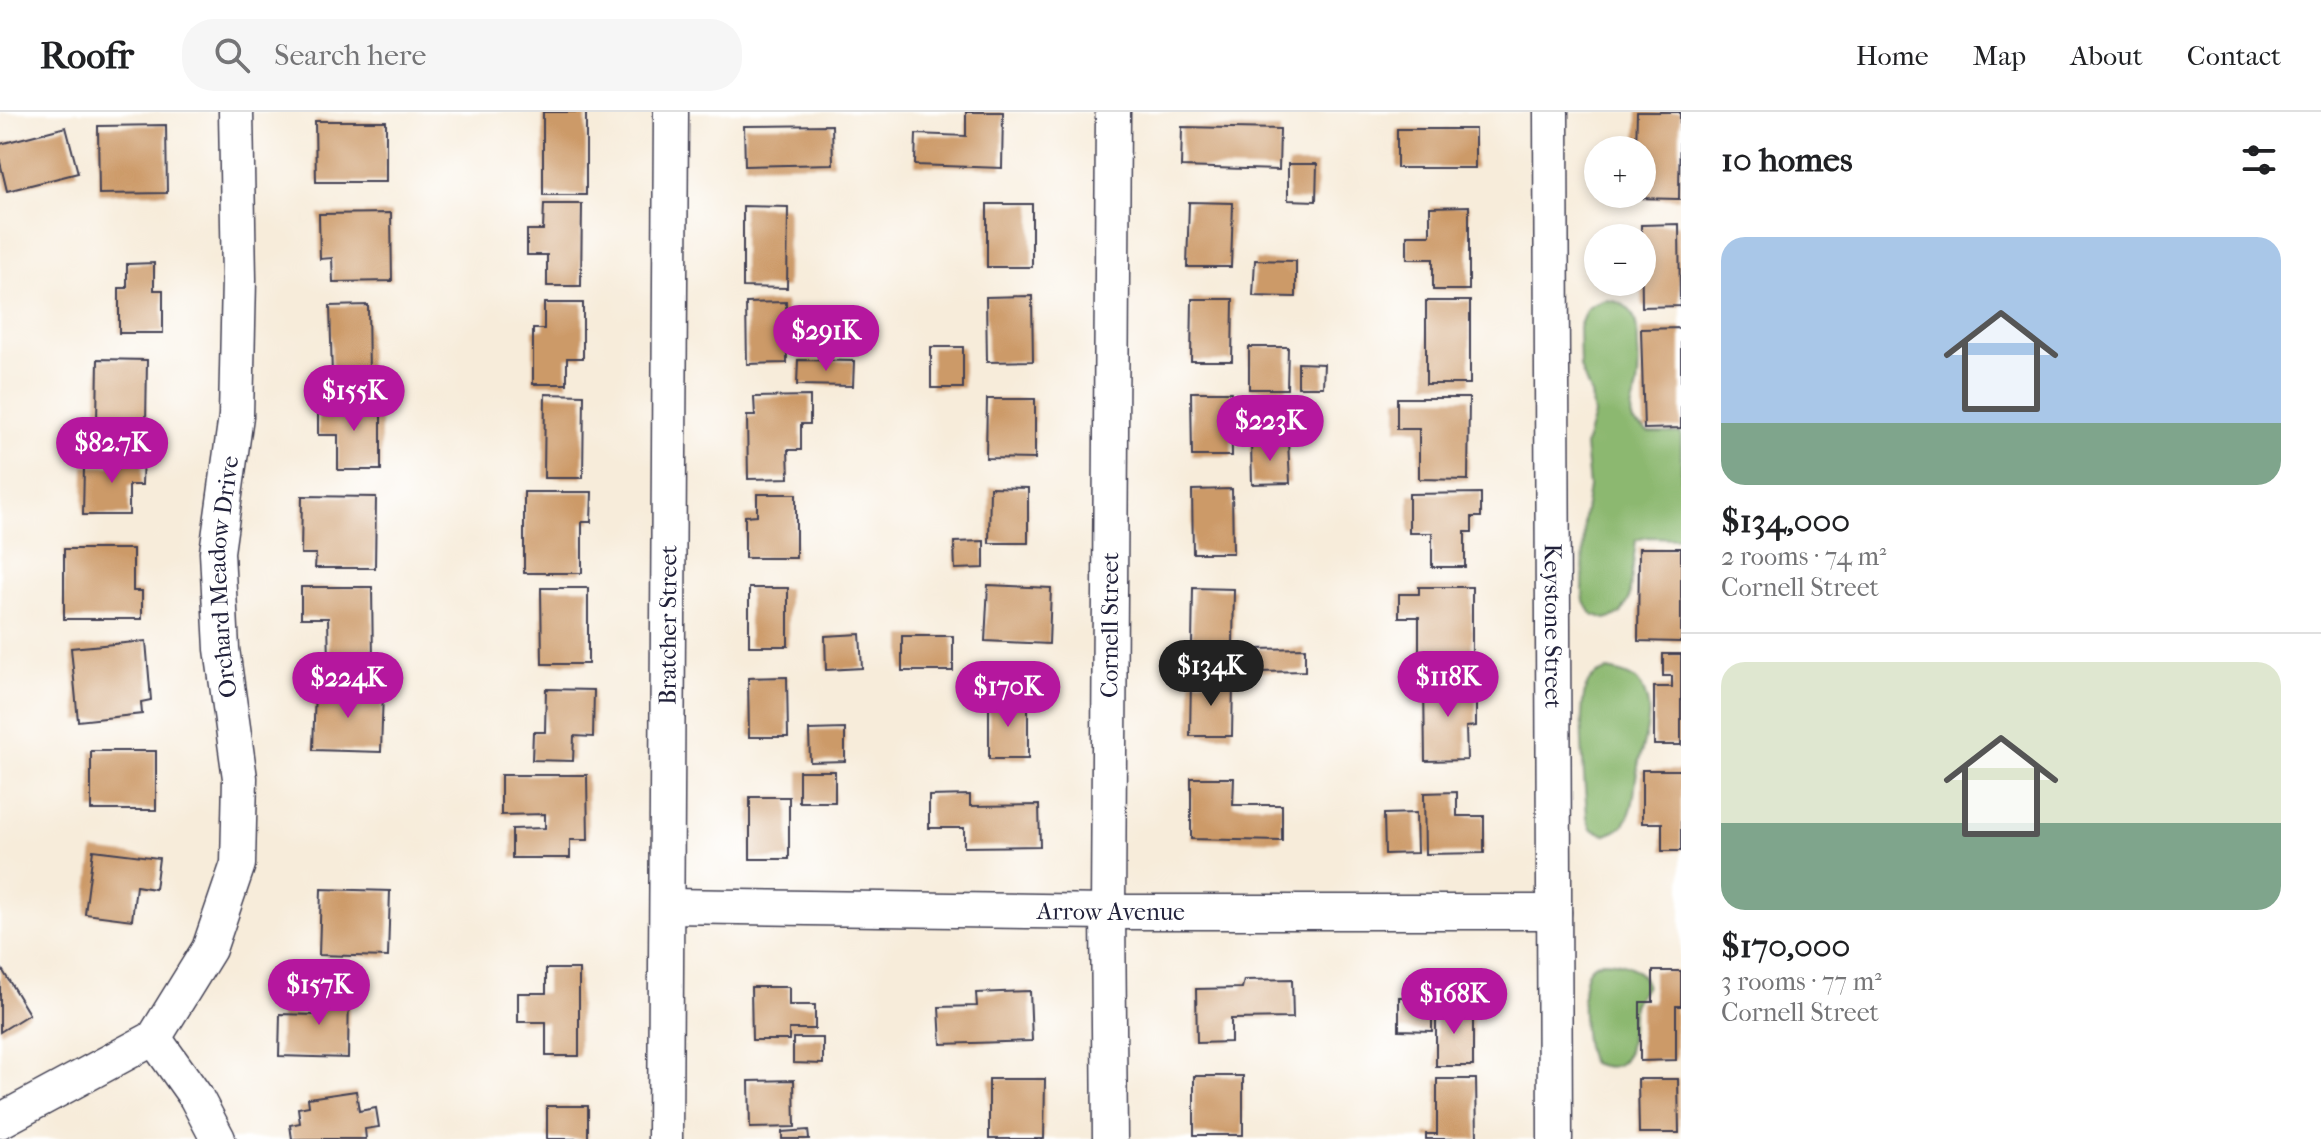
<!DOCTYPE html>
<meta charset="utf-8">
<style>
body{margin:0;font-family:"IM FELL French Canon",serif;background:#f6f6f6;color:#202124;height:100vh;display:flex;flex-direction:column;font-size:30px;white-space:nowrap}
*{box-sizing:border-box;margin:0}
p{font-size:26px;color:#757577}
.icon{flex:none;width:44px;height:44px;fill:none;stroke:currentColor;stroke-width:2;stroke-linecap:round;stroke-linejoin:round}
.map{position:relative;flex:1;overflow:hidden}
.sheet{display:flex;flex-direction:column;background:#fff;width:640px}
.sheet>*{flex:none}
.buttons{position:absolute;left:1584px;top:24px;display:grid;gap:16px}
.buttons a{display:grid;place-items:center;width:72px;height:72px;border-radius:50%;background:#fff;box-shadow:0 4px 12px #0003;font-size:40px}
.price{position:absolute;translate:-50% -68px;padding:0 18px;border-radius:28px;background:#b5179e;color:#fff;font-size:26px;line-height:52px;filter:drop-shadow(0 2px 4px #0008)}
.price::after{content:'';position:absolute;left:50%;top:48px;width:24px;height:18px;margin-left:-12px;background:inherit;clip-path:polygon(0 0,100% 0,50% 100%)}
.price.selected{background:#222;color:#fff}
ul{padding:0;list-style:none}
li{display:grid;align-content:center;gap:16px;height:424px;padding:0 40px}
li+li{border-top:2px solid #e0e0e0}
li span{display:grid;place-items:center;height:248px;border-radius:24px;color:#555}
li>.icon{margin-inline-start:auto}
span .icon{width:144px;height:144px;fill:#fffc;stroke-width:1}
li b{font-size:34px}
h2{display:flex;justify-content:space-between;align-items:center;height:96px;padding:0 40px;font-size:34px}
header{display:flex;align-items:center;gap:48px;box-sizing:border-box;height:112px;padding:0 40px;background:#fff;border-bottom:2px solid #e0e0e0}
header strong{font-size:38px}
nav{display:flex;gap:44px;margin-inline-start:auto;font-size:28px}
.search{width:560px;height:72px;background:#f6f6f6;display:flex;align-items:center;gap:20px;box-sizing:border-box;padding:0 28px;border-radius:32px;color:#757577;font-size:30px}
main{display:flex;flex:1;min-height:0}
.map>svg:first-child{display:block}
.forest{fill:#8cb870;stroke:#576d56;stroke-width:2}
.building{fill:#cc9a67}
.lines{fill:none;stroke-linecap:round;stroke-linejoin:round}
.minor-casing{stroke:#424053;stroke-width:37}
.minor{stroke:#fff;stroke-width:34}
.labels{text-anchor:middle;stroke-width:7;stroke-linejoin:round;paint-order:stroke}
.street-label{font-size:24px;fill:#22223b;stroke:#fff}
</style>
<header>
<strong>Roofr</strong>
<div class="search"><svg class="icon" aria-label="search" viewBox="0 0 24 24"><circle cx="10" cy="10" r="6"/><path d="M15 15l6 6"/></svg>Search here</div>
<nav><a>Home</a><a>Map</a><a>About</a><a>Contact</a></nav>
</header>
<main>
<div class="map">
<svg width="1681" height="1027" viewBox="0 0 1681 1027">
<rect width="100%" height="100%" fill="#fff"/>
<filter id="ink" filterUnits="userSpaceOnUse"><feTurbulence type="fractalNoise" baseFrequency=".0125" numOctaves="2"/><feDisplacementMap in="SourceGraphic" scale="16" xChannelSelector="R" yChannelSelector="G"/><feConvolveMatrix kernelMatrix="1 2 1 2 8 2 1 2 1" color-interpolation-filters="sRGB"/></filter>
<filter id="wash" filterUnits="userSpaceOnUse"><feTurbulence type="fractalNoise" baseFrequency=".006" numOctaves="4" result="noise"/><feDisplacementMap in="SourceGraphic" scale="32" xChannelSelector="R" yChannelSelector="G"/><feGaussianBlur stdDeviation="1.8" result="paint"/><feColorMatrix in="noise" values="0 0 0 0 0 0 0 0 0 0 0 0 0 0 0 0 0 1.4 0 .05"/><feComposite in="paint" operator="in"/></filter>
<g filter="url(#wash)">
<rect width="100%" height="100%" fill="#f7ecda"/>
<path class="forest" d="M1605,188C1635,189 1638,211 1638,236C1639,249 1639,262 1637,274C1635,286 1628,298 1633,310L1649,321H1681V426L1647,425L1636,428L1629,488L1621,502L1606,507L1592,502L1584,489L1583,479L1584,405L1589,375L1585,334L1594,303L1591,283L1580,255L1579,215L1586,198L1592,193Z
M1608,558C1620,561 1634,563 1641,574C1658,602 1641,632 1637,660C1634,676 1635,695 1626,709C1622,717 1614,720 1606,723L1591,717L1587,706C1586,675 1575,597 1588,571C1592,563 1599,560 1608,558Z
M1602,849C1619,849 1640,854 1646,872C1644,881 1635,885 1633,894C1628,917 1639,969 1592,951C1582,937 1580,877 1587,861C1590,854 1595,852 1602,849Z"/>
<g id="blocks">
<path class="building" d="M543,0H586V83H543Z
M966,0H1003L1002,56L915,53L916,22L966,24Z
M1637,0H1680L1679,87L1636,86V82H1642V38H1636Z
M315,9H386V70H316Z
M166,13L167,81L99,82L98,14Z
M832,13L833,52L745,54L744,14Z
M66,15L78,61L7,79L0,50V32Z
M1182,15L1280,17L1279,58L1181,55Z
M1397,17H1475V56H1397Z
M1288,52H1317L1316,89L1288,88Z
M1189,90L1233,91L1231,155H1187Z
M544,92H582L581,174H547V143H527V118H543Z
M987,92H1032V155H987Z
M743,94L788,95L787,176L743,175Z
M1469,94V178H1433V147H1407V123H1430V95Z
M391,101L392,169L333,170L332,146L320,147L319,102Z
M1679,112L1680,194L1642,195L1641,113Z
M1255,148L1296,149V185L1253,184Z
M154,151V178H163V221H119V176H127V152Z
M1032,184L1033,249L987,250L986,185Z
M1192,187H1233L1232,249H1191Z
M1426,189H1470V272H1426Z
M786,190L787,251L747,252L746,191Z
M544,191H583V246H567V272H533V217H544Z
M368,193L369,263L332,264L330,194Z
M1681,216V316L1644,317L1641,217Z
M931,235H963V276H931Z
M1249,235H1288L1287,277H1249Z
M98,247L147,248L146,312L97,311Z
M798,248L854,249L853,274L797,273Z
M1298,251L1324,252L1323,275H1298Z
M1191,280H1231L1232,344H1192Z
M545,282L584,283L583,366H544Z
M810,284V312H801V338H788L789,366L748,367L747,304H755L754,285Z
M1397,286H1469L1468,368L1419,367V317H1397Z
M987,287H1035V347L986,346Z
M318,290L381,291V358H338V323H318Z
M1288,329L1290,371L1252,372L1251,330Z
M113,340H143L142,373H129V403H83L84,354H113Z
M990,375L1028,376V431H989Z
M1232,377L1233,441H1193L1192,378Z
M524,380H592L591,410H582V461H524Z
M1481,381V405H1472V420H1465V455H1432V421H1409V382Z
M757,382H796V446H745V404L757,403Z
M302,384L376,385L375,456H315L316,442H301Z
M984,429V456L955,457L954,430Z
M1639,436H1681V530L1638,529Z
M64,437H133V479H142V507H64Z
M988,473L1051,476L1049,532L985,529Z
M301,475H372L373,550L329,551L328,506H301Z
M1419,475H1472V559H1419V505H1399V482H1419Z
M541,476H588V552H542Z
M749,476H788V534H749Z
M1193,476L1234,477L1233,533L1192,532Z
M860,522L862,556L826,558L825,524Z
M902,524H953V559H902Z
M146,529L151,588L141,590L142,602L78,609L71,536Z
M1305,536V559L1255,560V537Z
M1663,542H1681V633H1654V575H1672V564H1663Z
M787,565L788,625H749L748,566Z
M996,565L998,582L967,586L965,569Z
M1191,568L1233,569L1232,624H1190Z
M1424,569H1476V614L1466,615L1467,648L1425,649Z
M315,577L383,579L381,640L313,638Z
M546,577L594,578L593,625L574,624L573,649L532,648L533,620H545Z
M989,587H1028V647H989Z
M845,617V649L810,650L809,618Z
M91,639H156V698H91Z
M1642,658H1681V739H1662V711H1642Z
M799,659H835V690H799Z
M501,663H587L588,728H570V746H512V717L545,716V702L501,703Z
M1191,666H1234L1233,693H1282V729L1191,727Z
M1457,680V704H1484V741L1425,742L1424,681Z
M970,683V694L1039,693L1040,734L964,735V716H929V684Z
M750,685H789V747H750Z
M1416,701L1417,741L1385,742L1384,702Z
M93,738L159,746L155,777L136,774L132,808L85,802Z
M321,777L390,779L388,845L319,843Z
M0,854L29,902L0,920Z
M546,857H579V944H546V910H518V881H546Z
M1653,859H1681V894H1676V948L1640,949V890H1653Z
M1292,867L1293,906L1231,907V930L1197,931L1196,877L1242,876L1244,868Z
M316,873H349L348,946L279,944L280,902L316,903Z
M751,875H789V893H815V917H789V928H752Z
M1030,879L1032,929L941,932L939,895L977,894L976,881Z
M1399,885H1432V919L1399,918Z
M1446,886H1461V900H1473V954H1436V900H1446Z
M793,926H823V952L793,951Z
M1194,964H1243V1023H1194Z
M989,967H1045L1044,1027H989Z
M1437,967H1476L1477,1027H1426V1022H1437Z
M1638,967H1678L1679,1021H1639Z
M794,968L795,1015L750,1016L749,969Z
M356,979L359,999L376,996L379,1015L365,1017L366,1027H292L290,1013L300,1011L298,996L309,994L308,986Z
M547,994H588V1027H547Z
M808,1018L809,1027H782V1020Z"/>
</g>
</g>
<g filter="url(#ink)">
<use href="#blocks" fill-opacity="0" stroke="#424053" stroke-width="2"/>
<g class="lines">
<g class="minor-casing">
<g id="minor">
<path id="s1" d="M1551,0L1555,1027"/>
<path id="s2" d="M667,794L1108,800H1554"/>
<path d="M154,926L196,985L218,1027"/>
<path id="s3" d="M0,1009L154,926L209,837L238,752L240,666L222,537L217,440L236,304L239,167L236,0"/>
<path id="s4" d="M665,1027L671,0"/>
<path id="s5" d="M1110,1027L1108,800L1113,0"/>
</g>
</g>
<use href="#minor" class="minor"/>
</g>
</g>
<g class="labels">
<g class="street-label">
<text dy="8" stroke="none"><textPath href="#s3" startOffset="658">Orchard Meadow Drive</textPath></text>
<text dy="8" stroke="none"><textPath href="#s1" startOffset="514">Keystone Street</textPath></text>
<text dy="8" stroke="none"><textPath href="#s4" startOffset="514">Bratcher Street</textPath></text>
<text dy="8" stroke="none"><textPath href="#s5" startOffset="514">Cornell Street</textPath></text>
<text dy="8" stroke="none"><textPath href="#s2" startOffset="444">Arrow Avenue</textPath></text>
</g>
</g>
</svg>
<div class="buttons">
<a>+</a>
<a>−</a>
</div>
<b class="price" style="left:826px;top:261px">$291K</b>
<b class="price" style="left:354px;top:321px">$155K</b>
<b class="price" style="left:1270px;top:351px">$223K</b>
<b class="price" style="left:112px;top:373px">$82.7K</b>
<b class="price selected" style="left:1211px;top:596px">$134K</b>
<b class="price" style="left:1448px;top:607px">$118K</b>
<b class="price" style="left:348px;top:608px">$224K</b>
<b class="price" style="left:1008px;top:617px">$170K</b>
<b class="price" style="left:319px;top:915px">$157K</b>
<b class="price" style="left:1454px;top:924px">$168K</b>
</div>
<section class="sheet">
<h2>10 homes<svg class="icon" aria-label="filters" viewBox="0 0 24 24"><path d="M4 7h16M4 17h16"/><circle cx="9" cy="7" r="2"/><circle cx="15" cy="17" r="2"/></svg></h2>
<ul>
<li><span style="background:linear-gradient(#a9c7e8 75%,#7fa58c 0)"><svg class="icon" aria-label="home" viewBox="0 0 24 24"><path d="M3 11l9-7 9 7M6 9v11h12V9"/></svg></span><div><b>$134,000</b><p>2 rooms · 74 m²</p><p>Cornell Street</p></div></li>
<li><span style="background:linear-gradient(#dfe7d0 65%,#7fa58c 0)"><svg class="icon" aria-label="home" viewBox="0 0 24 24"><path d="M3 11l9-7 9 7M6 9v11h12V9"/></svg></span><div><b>$170,000</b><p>3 rooms · 77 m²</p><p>Cornell Street</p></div></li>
</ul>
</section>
</main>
